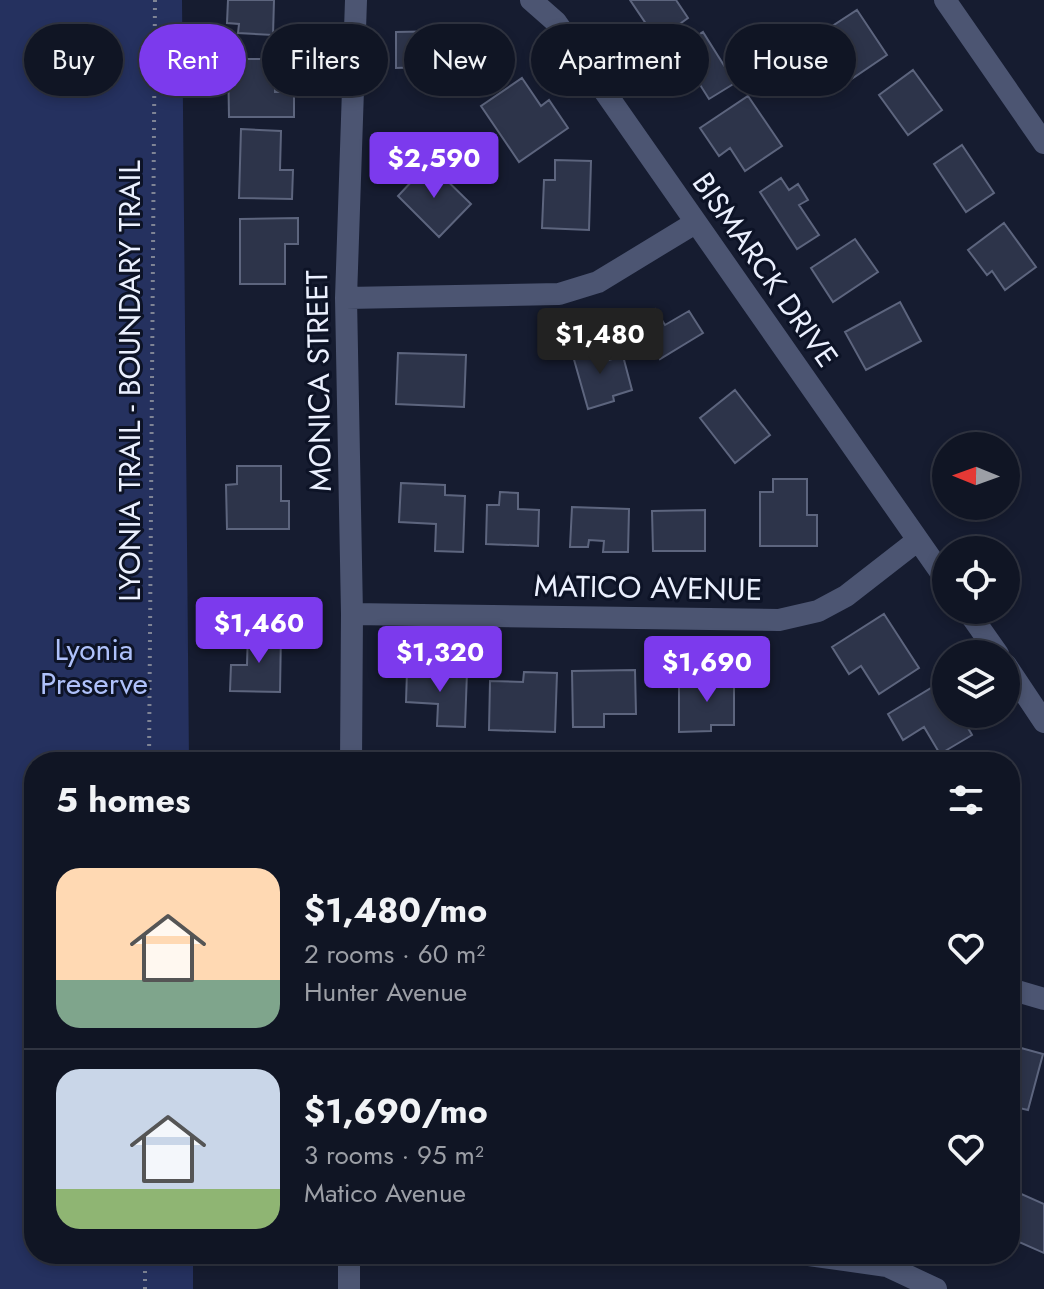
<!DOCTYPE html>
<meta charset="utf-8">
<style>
body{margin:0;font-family:Jost,sans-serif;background:#191e2c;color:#f1f3f6;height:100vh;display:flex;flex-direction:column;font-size:30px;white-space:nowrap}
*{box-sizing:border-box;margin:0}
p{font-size:26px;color:#9c9fa6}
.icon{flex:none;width:44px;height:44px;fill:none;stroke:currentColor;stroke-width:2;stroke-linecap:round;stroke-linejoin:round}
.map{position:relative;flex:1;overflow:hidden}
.panel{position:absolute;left:24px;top:752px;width:996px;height:512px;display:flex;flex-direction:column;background:#101524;border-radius:32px;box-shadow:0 4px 12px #0003,0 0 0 2px #303441}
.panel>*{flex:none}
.hud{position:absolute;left:24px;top:24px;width:996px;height:72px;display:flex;gap:16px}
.needle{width:52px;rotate:271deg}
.buttons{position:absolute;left:932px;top:432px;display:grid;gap:16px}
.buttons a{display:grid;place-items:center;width:88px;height:88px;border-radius:50%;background:#101524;box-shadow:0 4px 12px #0003,0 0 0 2px #303441;font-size:40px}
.price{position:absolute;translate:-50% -68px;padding:0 18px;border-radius:8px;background:#7c3aed;color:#fff;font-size:26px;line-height:52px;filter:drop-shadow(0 2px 4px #0008)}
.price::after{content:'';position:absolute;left:50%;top:48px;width:24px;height:18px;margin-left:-12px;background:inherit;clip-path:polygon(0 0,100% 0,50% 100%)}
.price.current{background:#222;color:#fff}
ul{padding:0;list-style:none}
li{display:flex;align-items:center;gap:24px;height:200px;padding:0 32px}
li+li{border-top:2px solid #303441}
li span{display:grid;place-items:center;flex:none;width:224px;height:160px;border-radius:24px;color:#555}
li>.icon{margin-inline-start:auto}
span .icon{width:96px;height:96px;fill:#fffc;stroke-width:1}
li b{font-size:34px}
h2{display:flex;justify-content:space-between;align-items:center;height:96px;padding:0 32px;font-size:34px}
.chip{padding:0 28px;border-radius:36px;background:#101524;box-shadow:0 4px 12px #0003,0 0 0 2px #303441;font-size:28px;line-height:72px}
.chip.current{background:#7c3aed;color:#fff}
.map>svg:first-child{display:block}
.green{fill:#25315f}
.building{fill:#2d344a;stroke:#5d657e;stroke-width:2}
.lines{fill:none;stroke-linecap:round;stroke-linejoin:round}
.path{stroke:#7f8495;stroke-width:4;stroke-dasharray:2 6;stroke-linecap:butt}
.minor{stroke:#4c5572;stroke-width:22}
.tertiary{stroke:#4c5572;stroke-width:22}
.labels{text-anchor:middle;stroke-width:6;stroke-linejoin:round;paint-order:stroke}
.street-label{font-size:30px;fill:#ebf0fe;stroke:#0d1326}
.park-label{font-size:30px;fill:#afc1fa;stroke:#0d1326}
</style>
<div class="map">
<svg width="1044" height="1289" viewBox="0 0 1044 1289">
<rect width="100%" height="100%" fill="#161c30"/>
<path class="green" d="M0,0H182L189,762H34V1254H193V1289H0Z"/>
<path class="building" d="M228,0H274L273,35L238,33L239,24L227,23Z
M630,0H676L688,18L657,40Z
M857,10L887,55L850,80L820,34Z
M499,30L500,63L480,64V75L425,76V67L396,68V32Z
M703,32L735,83L709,99L692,72L672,84L658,61Z
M228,59H275V92H294V117H229Z
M913,70L942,110L908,135L879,95Z
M522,78L541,106L549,100L568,128L519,162L481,106Z
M748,96L782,146L745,171L730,148L719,156L700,128Z
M241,129L281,131L280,170H293L292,199L239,198Z
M962,145L994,193L966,212L934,164Z
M555,160L591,161L589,230L542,228L544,180H555Z
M429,163L471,204L439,237L398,196Z
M781,178L789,190L798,184L808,200L799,205L819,235L797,249L760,192Z
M298,218V244H285V284H240V219Z
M1004,223L1036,267L1005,290L992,271L987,275L968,250Z
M855,239L878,272L833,302L811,268Z
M900,302L921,341L866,370L845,332Z
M655,309L665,325L689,311L703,333L660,359L637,320Z
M592,343L598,363L623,356L632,390L613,396L614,401L588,409L571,349Z
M398,353L466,355L464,407L396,404Z
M735,390L770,435L735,463L700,418Z
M237,466H281V501H289V529H227L226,485L237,484Z
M773,479H807V515H817V546H760V492H773Z
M401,483L445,485V495L465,496L463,552L435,551L436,524L399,522Z
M500,492L518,493V509L539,510L538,546L486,544L487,505H499Z
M572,507L629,509L628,552H603L604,541L589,540L588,547H570Z
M705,510V551H653L652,511Z
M884,614L919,668L879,694L861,666L849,674L832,647Z
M248,631L281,632L280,692L230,691L231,665H247Z
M717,669H734V725H711V731L679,732V684H717Z
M635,670L636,714H604V727H573L572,671Z
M407,671L467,672L465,727L437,726L438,704L406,702Z
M524,672L557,673L555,732L489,730L490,681L523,682Z
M941,682L946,691V714H960L972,735L940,754L924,727L903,740L888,714Z
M1021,1048L1043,1054L1028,1110L1010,1106V1062L1017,1064Z
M1010,1189L1044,1204V1253L1010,1238Z"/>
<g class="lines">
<path class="path" d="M149,762L155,0
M145,1289V1254"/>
<path class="minor" d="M531,0L556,22L946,580
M346,298L559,294L598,282L695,223
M967,610L998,654
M352,614L779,620L818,611L846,596L918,540
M1006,665L1044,722
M351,762L352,614L346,298L356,0
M1010,989L1044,999
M698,1254L809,1255L887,1266L936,1289
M349,1289V1254"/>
<path class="tertiary" d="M945,0L1044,143"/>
</g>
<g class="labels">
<g class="street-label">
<text transform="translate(765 270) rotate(55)" y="10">BISMARCK DRIVE</text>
<text transform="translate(130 381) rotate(-90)" y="10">LYONIA TRAIL - BOUNDARY TRAIL</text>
<text transform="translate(319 381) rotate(-91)" y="10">MONICA STREET</text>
<text transform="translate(648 588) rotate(1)" y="10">MATICO AVENUE</text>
</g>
<g class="park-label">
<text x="94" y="660">Lyonia<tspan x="94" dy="34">Preserve</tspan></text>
</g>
</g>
</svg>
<div class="buttons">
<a><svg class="needle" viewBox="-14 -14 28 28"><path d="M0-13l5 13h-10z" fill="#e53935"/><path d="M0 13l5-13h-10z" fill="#9c9fa6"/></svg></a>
<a><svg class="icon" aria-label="locate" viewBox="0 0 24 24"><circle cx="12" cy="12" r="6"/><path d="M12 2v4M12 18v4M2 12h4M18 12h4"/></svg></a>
<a><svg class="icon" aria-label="layers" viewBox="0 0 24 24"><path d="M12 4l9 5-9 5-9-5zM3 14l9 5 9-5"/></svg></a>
</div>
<b class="price" style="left:434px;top:200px">$2,590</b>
<b class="price current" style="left:600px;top:376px">$1,480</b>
<b class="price" style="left:259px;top:665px">$1,460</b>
<b class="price" style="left:440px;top:694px">$1,320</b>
<b class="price" style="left:707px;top:704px">$1,690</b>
<div class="hud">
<a class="chip">Buy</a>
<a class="chip current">Rent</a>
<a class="chip">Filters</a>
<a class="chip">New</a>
<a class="chip">Apartment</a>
<a class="chip">House</a>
</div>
<section class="panel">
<h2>5 homes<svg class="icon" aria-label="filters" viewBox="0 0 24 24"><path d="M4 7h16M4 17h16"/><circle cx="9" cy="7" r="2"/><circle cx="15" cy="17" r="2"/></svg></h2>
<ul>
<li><span style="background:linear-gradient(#ffd9b3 70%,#7fa58c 0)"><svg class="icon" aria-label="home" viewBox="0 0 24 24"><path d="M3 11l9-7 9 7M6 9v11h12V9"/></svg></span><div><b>$1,480/mo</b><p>2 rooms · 60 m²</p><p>Hunter Avenue</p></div><svg class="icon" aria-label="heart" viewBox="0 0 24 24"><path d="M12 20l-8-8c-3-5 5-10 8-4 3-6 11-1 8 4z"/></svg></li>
<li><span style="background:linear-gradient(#c9d6e8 75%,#8fb573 0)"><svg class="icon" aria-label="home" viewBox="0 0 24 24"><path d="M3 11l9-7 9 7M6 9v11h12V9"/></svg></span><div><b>$1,690/mo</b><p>3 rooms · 95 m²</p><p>Matico Avenue</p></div><svg class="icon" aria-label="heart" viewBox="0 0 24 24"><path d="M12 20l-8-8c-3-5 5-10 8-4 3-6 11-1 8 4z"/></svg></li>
</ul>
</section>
</div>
